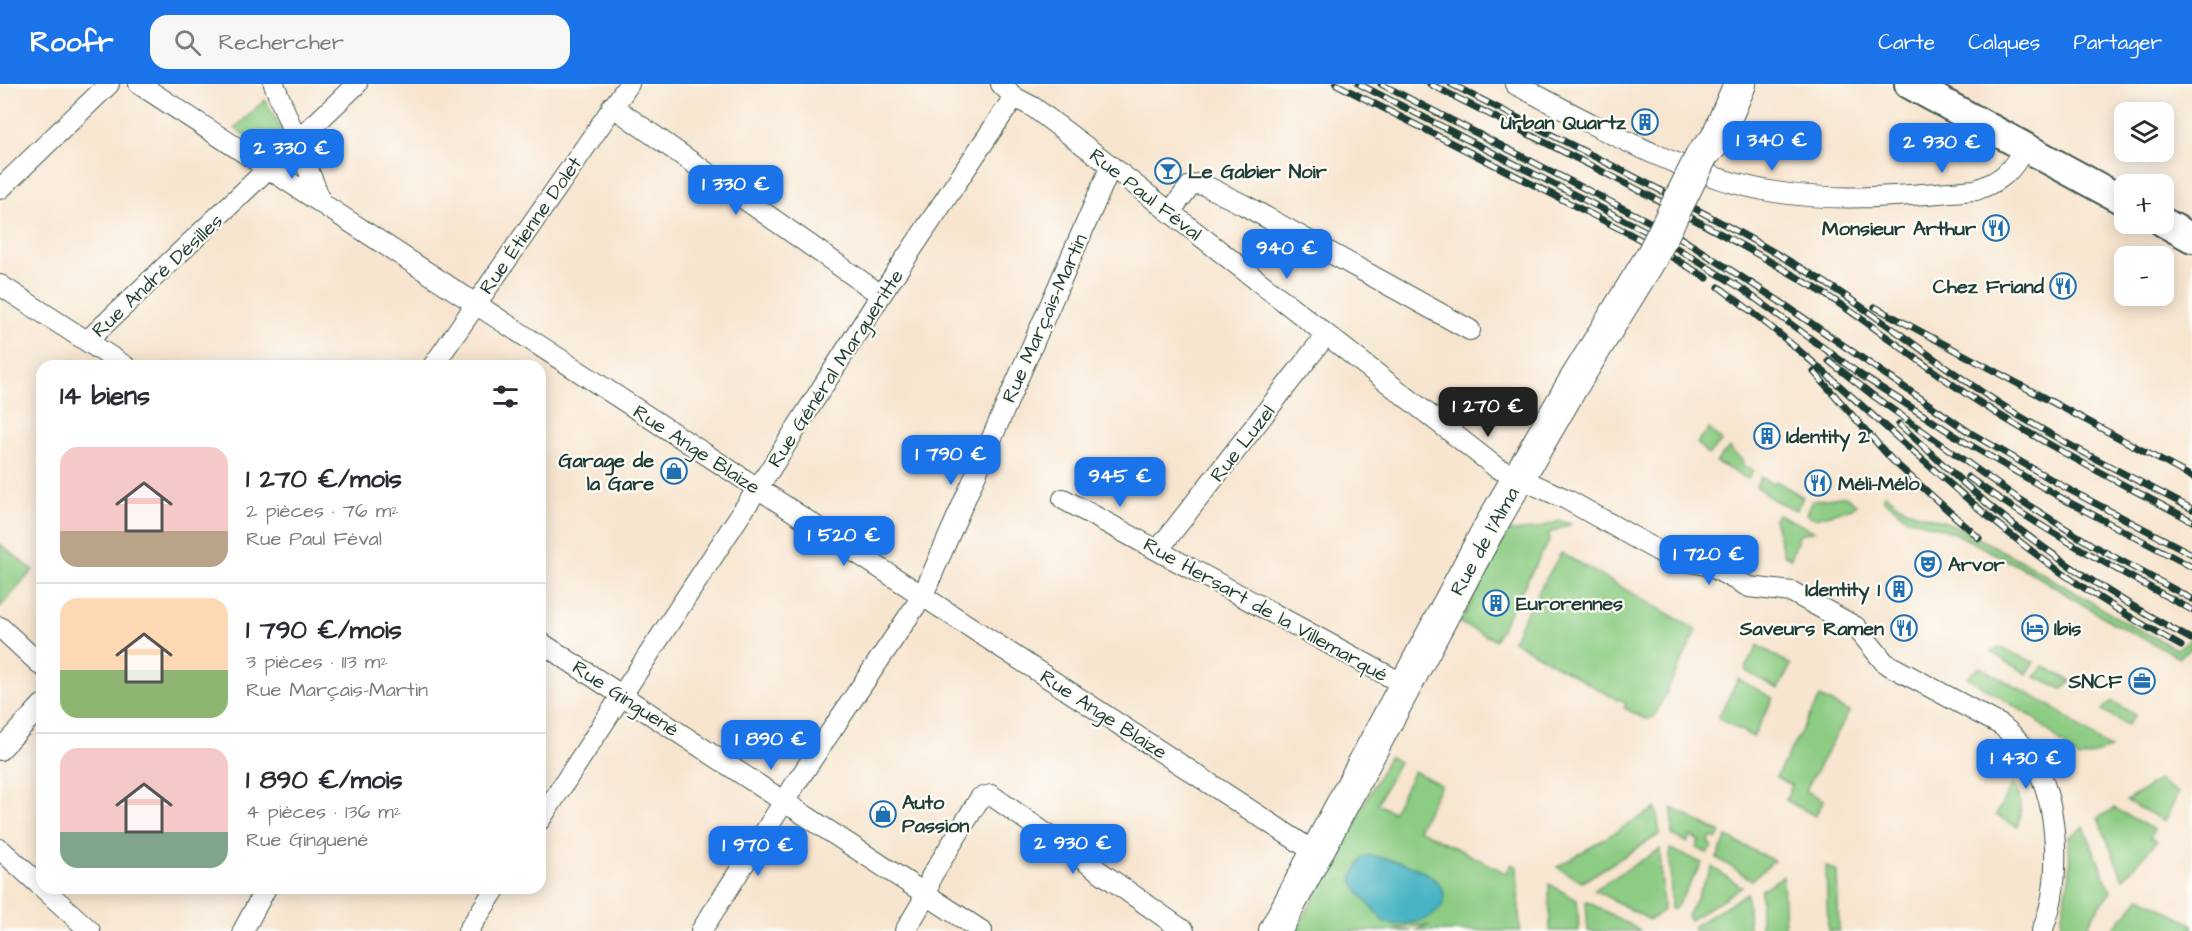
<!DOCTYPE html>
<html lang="fr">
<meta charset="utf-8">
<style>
body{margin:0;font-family:"Architects Daughter",sans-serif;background:#f7f7f7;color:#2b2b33;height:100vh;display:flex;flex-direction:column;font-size:22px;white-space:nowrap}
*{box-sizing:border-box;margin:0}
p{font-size:20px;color:#7c7c81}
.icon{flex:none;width:33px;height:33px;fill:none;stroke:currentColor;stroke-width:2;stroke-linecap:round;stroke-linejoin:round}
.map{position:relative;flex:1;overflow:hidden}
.sheet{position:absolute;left:36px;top:276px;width:510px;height:534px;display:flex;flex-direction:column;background:#fff;border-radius:18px;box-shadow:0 3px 15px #0003}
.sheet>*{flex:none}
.buttons{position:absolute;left:2114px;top:18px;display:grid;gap:12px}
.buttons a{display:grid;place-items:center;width:60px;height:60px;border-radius:12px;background:#fff;box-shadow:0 3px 15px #0003;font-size:30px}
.price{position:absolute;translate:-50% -51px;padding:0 14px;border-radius:12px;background:#1a73e8;color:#fff;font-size:20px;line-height:39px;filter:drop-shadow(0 2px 3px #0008)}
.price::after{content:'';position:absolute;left:50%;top:36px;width:18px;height:14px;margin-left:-9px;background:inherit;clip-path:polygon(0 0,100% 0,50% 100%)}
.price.selected{background:#222;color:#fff}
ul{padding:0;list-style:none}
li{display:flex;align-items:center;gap:18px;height:150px;padding:0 24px}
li+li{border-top:2px solid #e1e1e2}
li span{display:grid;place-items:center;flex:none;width:168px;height:120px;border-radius:18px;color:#555}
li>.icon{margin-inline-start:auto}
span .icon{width:72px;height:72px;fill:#fffc;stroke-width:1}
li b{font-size:26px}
h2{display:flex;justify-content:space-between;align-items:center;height:72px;padding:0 24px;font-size:26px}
header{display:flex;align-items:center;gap:36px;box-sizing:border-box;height:84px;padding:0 30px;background:#1a73e8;color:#fff}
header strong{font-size:28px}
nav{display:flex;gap:33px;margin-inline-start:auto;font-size:21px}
.search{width:420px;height:54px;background:#f7f7f7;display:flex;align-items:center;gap:15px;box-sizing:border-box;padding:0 21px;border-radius:18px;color:#7c7c81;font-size:22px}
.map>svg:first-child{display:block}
.green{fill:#8ccc83;stroke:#56845c;stroke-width:1.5}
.water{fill:#46b3c3;stroke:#32787c;stroke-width:1.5}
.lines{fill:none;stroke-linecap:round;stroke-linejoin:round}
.street-casing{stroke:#3f564b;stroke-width:22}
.secondary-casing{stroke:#3f564b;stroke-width:32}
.primary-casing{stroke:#3f564b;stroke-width:34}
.street{stroke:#fff;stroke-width:20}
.secondary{stroke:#fff;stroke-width:28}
.primary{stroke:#fff;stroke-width:32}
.rail-casing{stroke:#1f3d34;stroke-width:7}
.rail{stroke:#fdfcf7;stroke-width:4.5;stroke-dasharray:14;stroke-linecap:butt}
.primary-bridge-casing{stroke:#3f564b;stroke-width:34;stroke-linecap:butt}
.primary-bridge{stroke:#fff;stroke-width:32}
.labels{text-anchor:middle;stroke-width:4.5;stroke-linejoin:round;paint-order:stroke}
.poi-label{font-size:20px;font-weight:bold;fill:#1f3d34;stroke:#fdfcf7;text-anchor:end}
.street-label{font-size:20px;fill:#1f3d34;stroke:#fdfcf7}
</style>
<header>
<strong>Roofr</strong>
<div class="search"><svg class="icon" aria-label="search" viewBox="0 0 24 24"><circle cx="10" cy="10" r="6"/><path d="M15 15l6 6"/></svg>Rechercher</div>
<nav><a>Carte</a><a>Calques</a><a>Partager</a></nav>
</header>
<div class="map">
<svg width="2192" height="847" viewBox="0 0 2192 847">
<rect width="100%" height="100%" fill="#fdfcf7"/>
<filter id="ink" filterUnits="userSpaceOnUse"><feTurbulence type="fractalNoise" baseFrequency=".0167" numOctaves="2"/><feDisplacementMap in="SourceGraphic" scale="12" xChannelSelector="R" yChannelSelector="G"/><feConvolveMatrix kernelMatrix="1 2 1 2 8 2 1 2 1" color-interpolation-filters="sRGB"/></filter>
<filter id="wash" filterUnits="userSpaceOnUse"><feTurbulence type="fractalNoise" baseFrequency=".008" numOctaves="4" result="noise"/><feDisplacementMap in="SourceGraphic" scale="24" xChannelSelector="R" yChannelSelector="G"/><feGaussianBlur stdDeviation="1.35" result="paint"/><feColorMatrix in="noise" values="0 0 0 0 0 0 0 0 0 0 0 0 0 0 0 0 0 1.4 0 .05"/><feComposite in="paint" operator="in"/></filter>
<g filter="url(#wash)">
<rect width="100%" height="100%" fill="#f7e5cf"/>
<path class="green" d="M265,16L285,51L267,68L235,44Z
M1709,345L1722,357L1708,371L1697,359Z
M1729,364L1743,377L1741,380L1753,387L1748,395L1716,378Z
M1761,393L1773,400L1776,397L1803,413L1796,426L1772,415L1756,402Z
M1885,410L1906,426L1951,440L2031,482L2114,532L2176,565L2192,554V564L2179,573L2113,539L2032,489L1953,448L1907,434L1882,414Z
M1846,412L1856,420L1852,424L1815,434L1806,430L1813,417Z
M1778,430L1814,447L1800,450L1791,474L1784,471L1774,435Z
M1560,437L1571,440L1549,449V458L1542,469L1495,556L1460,539L1508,448L1538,444Z
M0,460L33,486L0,523Z
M1561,469L1697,546L1654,633L1645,635L1624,624L1626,619L1619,615L1617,616L1513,557L1525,531Z
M1758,561L1791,581L1778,605L1747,588L1745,584Z
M1998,563L2034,578L2027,590L1991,568Z
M2043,582L2071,597L2062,605L2035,593Z
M1980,583L2052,623L2110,665L2079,675L2034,634L1967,593Z
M1738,595L1773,614L1753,653L1718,634Z
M1820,613L1849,628L1805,707L1824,716L1815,732L1785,716L1792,701L1776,693Z
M2112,617L2135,631L2127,641L2102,626Z
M1389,673L1399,678L1377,720L1393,728L1414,687L1441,701L1418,745L1506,789L1512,780L1517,783L1520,847H1415L1430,841L1395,844L1412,847H1296Z
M2159,696L2178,709L2165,737L2126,717Z
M2013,699C2023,713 2022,728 2017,743L1996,731Z
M1656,724L1660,750L1582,798L1557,783Z
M1672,724L1721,749L1717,755L1712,753L1708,757L1712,763L1707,769L1696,764L1699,757L1691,752L1687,758L1672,751Z
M2114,724L2154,746L2150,753L2157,757L2123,795L2098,734Z
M2084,743L2111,808L2096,827L2085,847H2062L2061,835L2070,790L2069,753Z
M1727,753L1774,777L1752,796L1717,774Z
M1660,765L1663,826L1650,836L1594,806Z
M1670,765L1702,779L1675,825H1671Z
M1826,782L1837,788L1839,847H1828Z
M1712,783L1742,803L1690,836L1687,832Z
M1783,792L1785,847H1761V806Z
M1549,800L1577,816L1579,847H1550Z
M1747,809L1749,847H1694V842Z
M2141,813L2192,840V847H2111Z
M1586,817L1641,847H1588Z"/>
<path class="water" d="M1369,771C1391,776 1421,781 1437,798C1463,826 1414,847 1384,838C1380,834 1376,828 1372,824C1364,814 1355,806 1352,794L1363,773Z"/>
</g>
<g filter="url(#ink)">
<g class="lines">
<g class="street-casing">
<path id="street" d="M139,0L1316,769
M274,0L322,120
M1001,0L1014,13L1033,23L1102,75L1497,384L1566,415L1669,473L1710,482L1749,503L1792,508L1856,543L1885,579L2001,641C2014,652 2027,664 2035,679C2059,724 2062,800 2042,847
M1515,0C1594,41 1686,94 1775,108C1841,119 1910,111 1976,106C2003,96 2011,88 2025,63
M612,22L881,211
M0,105L109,0
M1170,128L1190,102L1197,100L1204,101L1244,121L1470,246
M0,201L125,282
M87,257L357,0
M433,282L629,0
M1063,415L1405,601
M1158,466L1326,251
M0,543L42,582
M540,558L982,847
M0,666L42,621
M540,736L771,384L881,211L1014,13
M0,765L42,803
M43,804L90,847
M243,847L266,804
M468,847L496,804
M701,847L796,699L923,511L1111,82
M905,847L927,810L931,793L980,714L991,711L1184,847"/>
</g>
<g class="secondary-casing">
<path id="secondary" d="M1909,0L2124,117
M2163,138L2192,154"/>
</g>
<g class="primary-casing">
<path id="primary" d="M1702,71L1716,56L1740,0
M1275,847L1487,448L1573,300L1652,172"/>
</g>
<use href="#street" class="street"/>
<use href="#secondary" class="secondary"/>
<use href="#primary" class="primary"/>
<g class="rail-casing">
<path id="rail" d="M1336,0L1628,149L1665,169L1707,194
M1359,0L1665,157L1741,204L1861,291L1965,358L2065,416L2192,483
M1381,0L1679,153L1779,217L1969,348L2066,404L2192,470
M1430,0C1556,65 1685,126 1807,199C1864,233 1915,276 1971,313C2041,359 2117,397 2192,437
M1451,0C1566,59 1684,115 1796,181C1865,221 1927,272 1994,316C2057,357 2126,390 2192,425
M1719,203C1822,278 1910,371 2010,450C2063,493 2121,529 2181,562
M1875,223L2192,393
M1829,277L1875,313L2020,416L2092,461L2192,515
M1814,288L1892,376L1979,454
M1899,340C1925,363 1950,388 1976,410C2042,467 2114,514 2191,555
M1968,393C2039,444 2115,485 2192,526"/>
</g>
<use href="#rail" class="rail"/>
<g class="primary-bridge-casing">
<path id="primary-bridge" d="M1652,172L1702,71"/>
</g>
<use href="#primary-bridge" class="primary-bridge"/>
</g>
</g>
<defs>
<g id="building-ring" transform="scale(1.35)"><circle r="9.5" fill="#fdfcf7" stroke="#1f6fb2" stroke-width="1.5"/><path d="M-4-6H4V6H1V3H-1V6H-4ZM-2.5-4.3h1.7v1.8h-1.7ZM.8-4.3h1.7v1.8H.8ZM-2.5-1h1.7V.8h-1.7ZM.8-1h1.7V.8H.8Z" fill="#1f6fb2"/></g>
<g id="bar-ring" transform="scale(1.35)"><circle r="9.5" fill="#fdfcf7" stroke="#1f6fb2" stroke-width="1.5"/><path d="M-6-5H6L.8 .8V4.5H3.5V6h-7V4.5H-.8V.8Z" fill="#1f6fb2"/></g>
<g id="restaurant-ring" transform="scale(1.35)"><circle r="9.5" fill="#fdfcf7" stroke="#1f6fb2" stroke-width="1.5"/><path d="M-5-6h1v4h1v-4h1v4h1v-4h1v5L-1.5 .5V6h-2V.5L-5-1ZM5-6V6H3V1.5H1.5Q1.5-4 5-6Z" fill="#1f6fb2"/></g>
<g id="shop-ring" transform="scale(1.35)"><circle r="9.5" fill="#fdfcf7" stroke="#1f6fb2" stroke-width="1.5"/><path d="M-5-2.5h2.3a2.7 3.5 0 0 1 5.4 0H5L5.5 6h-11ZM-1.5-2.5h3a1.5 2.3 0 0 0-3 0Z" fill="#1f6fb2"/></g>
<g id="theatre-ring" transform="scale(1.35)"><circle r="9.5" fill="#fdfcf7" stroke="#1f6fb2" stroke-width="1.5"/><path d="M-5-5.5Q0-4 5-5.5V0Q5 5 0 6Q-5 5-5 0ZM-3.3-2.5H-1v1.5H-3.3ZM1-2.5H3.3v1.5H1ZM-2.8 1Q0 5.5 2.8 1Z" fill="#1f6fb2"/></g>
<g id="hotel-ring" transform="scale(1.35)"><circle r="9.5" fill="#fdfcf7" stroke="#1f6fb2" stroke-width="1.5"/><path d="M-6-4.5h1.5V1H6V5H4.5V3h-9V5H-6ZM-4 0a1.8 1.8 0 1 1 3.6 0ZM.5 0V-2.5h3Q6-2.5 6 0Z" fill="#1f6fb2"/></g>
<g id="office-ring" transform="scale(1.35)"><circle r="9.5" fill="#fdfcf7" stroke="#1f6fb2" stroke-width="1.5"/><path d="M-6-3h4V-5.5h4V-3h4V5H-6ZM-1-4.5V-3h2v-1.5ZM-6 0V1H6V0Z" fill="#1f6fb2"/></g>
</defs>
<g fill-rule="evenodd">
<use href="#building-ring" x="1645" y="38"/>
<use href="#bar-ring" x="1168" y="87"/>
<use href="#restaurant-ring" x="1996" y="144"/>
<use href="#restaurant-ring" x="2063" y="202"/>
<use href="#building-ring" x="1767" y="352"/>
<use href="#shop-ring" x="674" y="387"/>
<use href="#restaurant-ring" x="1818" y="399"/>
<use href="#theatre-ring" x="1928" y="480"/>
<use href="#building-ring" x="1899" y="505"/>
<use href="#building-ring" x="1496" y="519"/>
<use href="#restaurant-ring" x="1904" y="544"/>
<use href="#hotel-ring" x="2035" y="544"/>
<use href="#office-ring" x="2142" y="597"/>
<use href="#shop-ring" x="883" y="730"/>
</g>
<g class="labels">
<g class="poi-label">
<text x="1626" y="45">Urban Quartz</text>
<text x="1188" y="94" text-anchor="start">Le Gabier Noir</text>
<text x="1976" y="151">Monsieur Arthur</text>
<text x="2044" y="209">Chez Friand</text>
<text x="1786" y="359" text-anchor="start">Identity 2</text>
<text x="654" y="383">Garage de<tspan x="654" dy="23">la Gare</tspan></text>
<text x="1838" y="406" text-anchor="start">Méli-Mélo</text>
<text x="1948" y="487" text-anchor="start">Arvor</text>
<text x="1880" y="512">Identity 1</text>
<text x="1516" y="526" text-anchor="start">Eurorennes</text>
<text x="1884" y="551">Saveurs Ramen</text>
<text x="2054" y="551" text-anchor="start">Ibis</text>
<text x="2122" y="604">SNCF</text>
<text x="902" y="725" text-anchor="start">Auto<tspan x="902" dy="23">Passion</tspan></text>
</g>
<g class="street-label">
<text transform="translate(1146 110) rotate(38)" y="7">Rue Paul Féval</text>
<text transform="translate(530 141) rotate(-55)" y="7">Rue Étienne Dolet</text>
<text transform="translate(157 191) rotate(-43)" y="7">Rue André Désilles</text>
<text transform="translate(1044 234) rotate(-66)" y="7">Rue Marçais-Martin</text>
<text transform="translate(835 284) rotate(-57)" y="7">Rue Général Margueritte</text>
<text transform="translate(1242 359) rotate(-52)" y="7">Rue Luzel</text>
<text transform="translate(697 365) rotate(33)" y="7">Rue Ange Blaize</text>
<text transform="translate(1484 457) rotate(-61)" y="7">Rue de l'Alma</text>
<text transform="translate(1266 525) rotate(29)" y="7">Rue Hersart de la Villemarqué</text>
<text transform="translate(626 614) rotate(33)" y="7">Rue Ginguené</text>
<text transform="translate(1104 630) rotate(33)" y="7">Rue Ange Blaize</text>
</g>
</g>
</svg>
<div class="buttons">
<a><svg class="icon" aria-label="layers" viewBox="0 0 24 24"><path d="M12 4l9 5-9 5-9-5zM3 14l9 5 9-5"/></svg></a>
<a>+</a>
<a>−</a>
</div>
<b class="price" style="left:1772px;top:88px">1 340 €</b>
<b class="price" style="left:1942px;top:90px">2 930 €</b>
<b class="price" style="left:292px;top:96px">2 330 €</b>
<b class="price" style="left:736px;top:132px">1 330 €</b>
<b class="price" style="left:1287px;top:196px">940 €</b>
<b class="price selected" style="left:1488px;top:354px">1 270 €</b>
<b class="price" style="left:951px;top:402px">1 790 €</b>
<b class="price" style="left:1120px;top:424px">945 €</b>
<b class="price" style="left:844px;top:483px">1 520 €</b>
<b class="price" style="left:1709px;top:502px">1 720 €</b>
<b class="price" style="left:771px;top:687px">1 890 €</b>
<b class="price" style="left:2026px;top:706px">1 430 €</b>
<b class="price" style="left:1073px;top:791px">2 930 €</b>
<b class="price" style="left:758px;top:793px">1 970 €</b>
<section class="sheet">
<h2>14 biens<svg class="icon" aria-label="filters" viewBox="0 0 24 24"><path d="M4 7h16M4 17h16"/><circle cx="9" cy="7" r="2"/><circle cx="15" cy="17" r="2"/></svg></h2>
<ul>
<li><span style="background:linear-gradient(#f6c9c9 70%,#b9a48a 0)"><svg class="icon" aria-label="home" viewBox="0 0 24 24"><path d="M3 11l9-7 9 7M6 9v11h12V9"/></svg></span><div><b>1 270 €/mois</b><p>2 pièces · 76 m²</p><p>Rue Paul Féval</p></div></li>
<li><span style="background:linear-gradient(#ffd9b3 60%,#8fb573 0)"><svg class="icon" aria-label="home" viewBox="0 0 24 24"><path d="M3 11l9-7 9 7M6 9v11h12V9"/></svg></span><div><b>1 790 €/mois</b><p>3 pièces · 113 m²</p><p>Rue Marçais-Martin</p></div></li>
<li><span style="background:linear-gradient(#f6c9c9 70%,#7fa58c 0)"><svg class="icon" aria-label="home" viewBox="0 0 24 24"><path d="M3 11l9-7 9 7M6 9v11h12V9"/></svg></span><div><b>1 890 €/mois</b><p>4 pièces · 136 m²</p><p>Rue Ginguené</p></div></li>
</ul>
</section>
</div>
